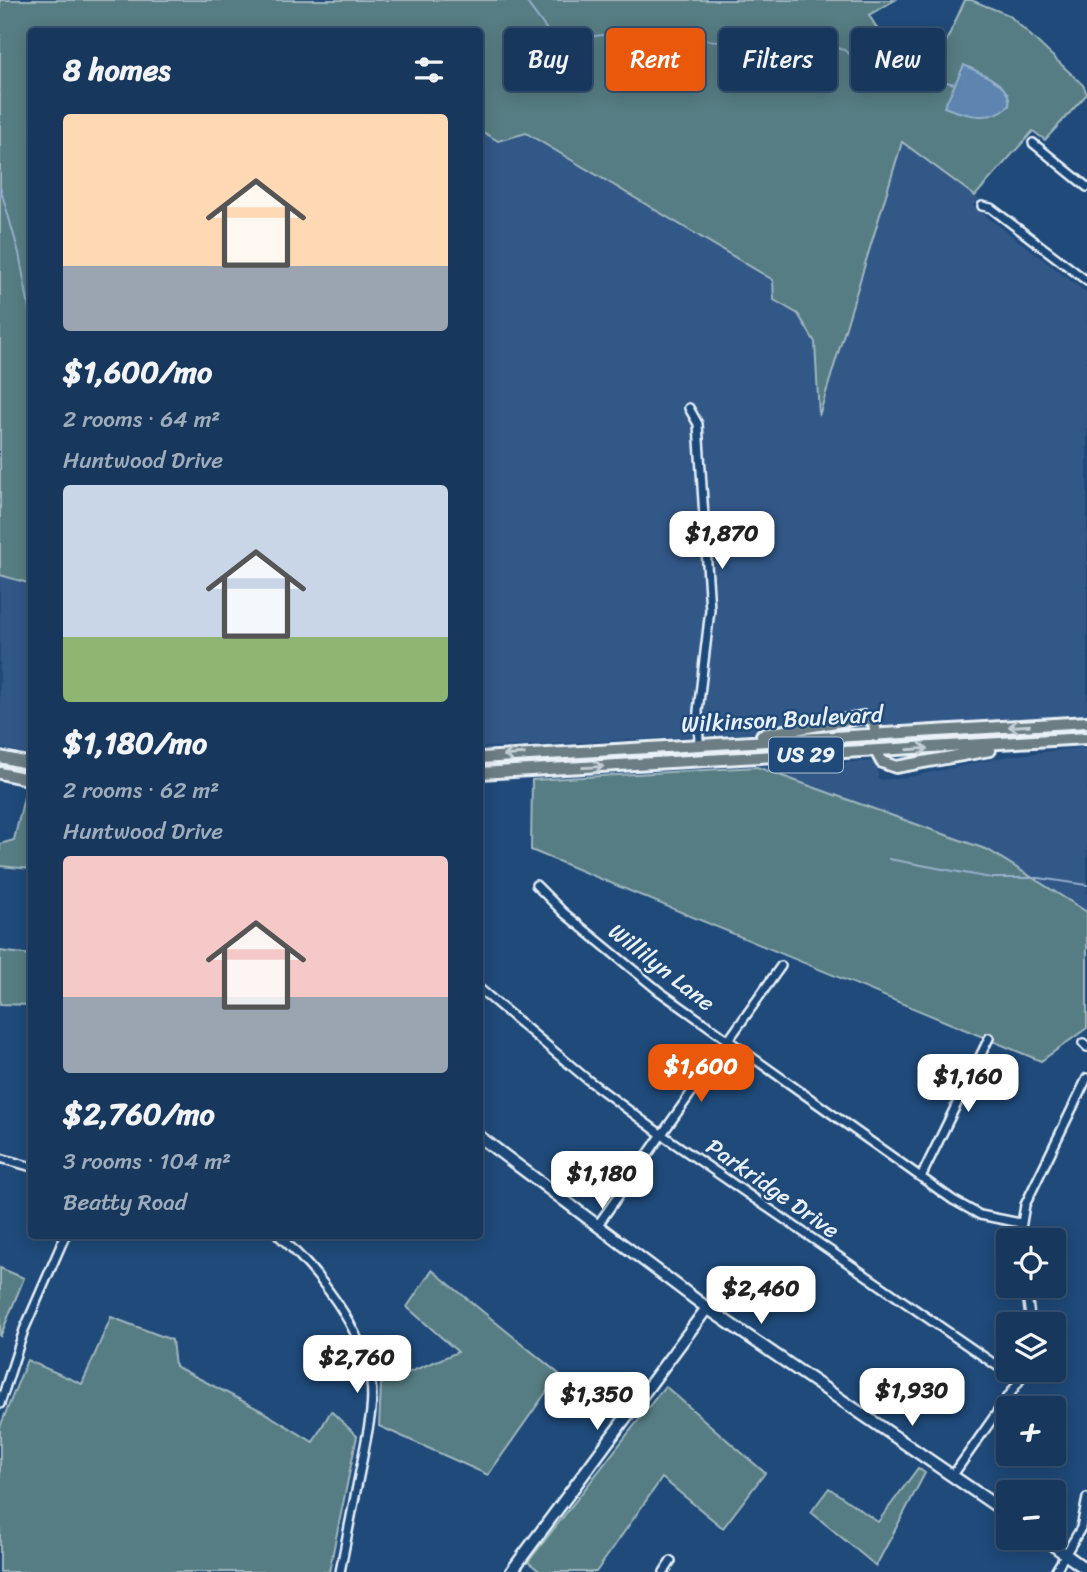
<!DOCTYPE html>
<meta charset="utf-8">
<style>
body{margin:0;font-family:Sriracha,sans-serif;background:#244365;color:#f1f3f6;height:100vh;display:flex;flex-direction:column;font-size:26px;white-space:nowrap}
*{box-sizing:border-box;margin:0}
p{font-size:23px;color:#9eacbb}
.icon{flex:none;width:38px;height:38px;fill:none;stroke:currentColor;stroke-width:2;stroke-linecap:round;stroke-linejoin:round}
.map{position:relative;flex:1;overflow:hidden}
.sheet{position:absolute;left:28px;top:28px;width:455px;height:1211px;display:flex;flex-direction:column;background:#17385c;border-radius:7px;box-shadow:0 4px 18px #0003,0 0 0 2px #365272}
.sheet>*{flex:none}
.banner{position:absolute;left:504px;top:28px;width:478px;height:63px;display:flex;gap:14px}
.fabs{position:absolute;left:996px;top:1228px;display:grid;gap:14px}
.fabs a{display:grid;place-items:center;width:70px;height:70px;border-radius:7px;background:#17385c;box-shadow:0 4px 18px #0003,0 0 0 2px #365272;font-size:35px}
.price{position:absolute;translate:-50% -60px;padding:0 16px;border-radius:14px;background:#fff;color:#222;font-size:23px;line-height:46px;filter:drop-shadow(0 2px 4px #0008)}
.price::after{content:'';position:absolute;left:50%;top:42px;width:21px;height:16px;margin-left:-10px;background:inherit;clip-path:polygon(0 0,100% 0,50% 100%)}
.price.active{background:#ea580c;color:#fff}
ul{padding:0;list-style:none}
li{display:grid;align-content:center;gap:14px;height:371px;padding:0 35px}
li span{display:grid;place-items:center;height:217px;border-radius:7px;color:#555}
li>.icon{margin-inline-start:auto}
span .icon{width:126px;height:126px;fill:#fffc;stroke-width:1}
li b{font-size:30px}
h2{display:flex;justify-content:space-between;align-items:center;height:84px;padding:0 35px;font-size:30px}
.pill{padding:0 24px;border-radius:7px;background:#17385c;box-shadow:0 4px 18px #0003,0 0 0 2px #365272;font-size:24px;line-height:63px}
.pill.active{background:#ea580c;color:#fff}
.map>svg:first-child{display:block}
.built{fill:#325888}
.green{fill:#567d83;stroke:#9fb7be;stroke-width:2}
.water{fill:#5d85af;stroke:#95b0cc;stroke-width:2}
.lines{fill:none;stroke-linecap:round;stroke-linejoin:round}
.stream{stroke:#95b0cc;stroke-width:2}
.street-casing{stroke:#e8f1f8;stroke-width:12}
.secondary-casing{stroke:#e8f1f8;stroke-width:15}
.primary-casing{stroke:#e8f1f8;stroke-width:16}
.street{stroke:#1f4a7a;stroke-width:7}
.secondary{stroke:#1f4a7a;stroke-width:10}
.primary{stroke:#6c7e84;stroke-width:10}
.oneway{stroke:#c3ced5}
.labels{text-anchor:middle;stroke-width:5;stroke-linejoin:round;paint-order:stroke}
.shield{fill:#1f4a7a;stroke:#acbfd2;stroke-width:2}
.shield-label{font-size:21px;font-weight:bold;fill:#e8f1f8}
.street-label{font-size:23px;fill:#e8f1f8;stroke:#1f4a7a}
</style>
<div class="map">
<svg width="1087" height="1572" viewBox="0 0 1087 1572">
<rect width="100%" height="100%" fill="#1f4a7a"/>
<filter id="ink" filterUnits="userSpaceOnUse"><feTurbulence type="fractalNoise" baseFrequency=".0143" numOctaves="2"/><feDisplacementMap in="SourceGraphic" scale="14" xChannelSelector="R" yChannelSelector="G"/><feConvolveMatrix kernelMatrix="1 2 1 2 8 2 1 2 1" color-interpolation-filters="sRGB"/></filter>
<g filter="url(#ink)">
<path class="built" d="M516,0L526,133L773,280L774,300L798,314L815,342L819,414L902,141L979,199L973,206L1087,293V714L480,748V32H358Z
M0,575L31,584V755L0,747Z
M1087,747V912L988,850L757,767L877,761L878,780L904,778L1009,756Z"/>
<path class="green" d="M0,0H895L869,15L903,71L944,46L965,0H971L1009,15L1083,85L1087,94L1045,140L1033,131L975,196L902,142L819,416L815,342L798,314L774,300L773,280L526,133L498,141L480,130V32H32L31,584L0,575Z
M757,767L988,850L1087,912V1028L1041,1061L531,850L532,780Z
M25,793H31V869L0,866V844L14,840Z
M0,951L31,955V1005L0,1004Z
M0,1268L24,1278L0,1337Z
M432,1270L559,1374L488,1475L379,1426L381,1384L458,1352L407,1307Z
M111,1317L172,1340L175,1366L262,1411L313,1442L331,1411L357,1436L329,1572H0V1427L27,1360L82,1384Z
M665,1386L765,1473L723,1528L662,1478L596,1572H541L528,1562Z
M918,1468L925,1473L876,1566L811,1512L829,1488L878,1522Z"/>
<path class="water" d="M964,65C980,73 1013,84 1009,106C990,123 965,115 944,107Z"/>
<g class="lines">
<path class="stream" d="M525,0L547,30L565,40L632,31L715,41L806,39L844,50L862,63L955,84
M0,187L19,253L32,324
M889,859L991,878H1039L1087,885"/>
<g class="street-casing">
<path id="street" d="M1033,143L1087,187
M982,206L991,208L1087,281
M689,408L698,424L710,610L698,711L699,743
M536,885L564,913L659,991L953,1200L980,1215L1020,1223
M480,989L588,1080L658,1132L1019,1381
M1083,1043L1087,1047
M0,1158L32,1167
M921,1177L989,1038
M597,1226L781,966
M179,1236H211
M279,1236C318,1271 363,1328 371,1383C374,1406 368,1429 364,1451C356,1492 348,1532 340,1572
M1019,1241L1025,1205L1087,1078
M1026,1286L1031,1325
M0,1404L24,1330L65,1236
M953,1475L1027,1370
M664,1572L671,1561
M1055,1572L1081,1528L1087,1498"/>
</g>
<g class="secondary-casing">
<path id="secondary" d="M480,1137L707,1308L1008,1514
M1043,1538L1087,1570
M511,1572L707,1308"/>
</g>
<g class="primary-casing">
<path id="primary" d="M762,735L864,717L874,721L876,736
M876,751L882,762L896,767L990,750
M0,757L32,764
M480,758L1087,722
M0,773L32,780
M480,773L1087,738"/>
</g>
<use href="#street" class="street"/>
<use href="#secondary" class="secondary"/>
<use href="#primary" class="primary"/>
</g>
<defs><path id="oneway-shaft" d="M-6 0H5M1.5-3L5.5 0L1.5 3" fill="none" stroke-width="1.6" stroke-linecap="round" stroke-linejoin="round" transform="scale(1.75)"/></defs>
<g class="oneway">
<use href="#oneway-shaft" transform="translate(1019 726) rotate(176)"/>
<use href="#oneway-shaft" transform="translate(918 749) rotate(-4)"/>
<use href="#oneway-shaft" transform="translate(514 755) rotate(176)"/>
<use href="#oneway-shaft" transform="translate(593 767) rotate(-3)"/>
</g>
</g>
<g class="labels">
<rect class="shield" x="769" y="737.5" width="74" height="35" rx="5"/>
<g class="shield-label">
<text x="806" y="762">US 29</text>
</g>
<g class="street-label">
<text transform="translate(782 719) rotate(-3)" y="8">Wilkinson Boulevard</text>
<text transform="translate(662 967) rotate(38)" y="8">Willilyn Lane</text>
<text transform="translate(773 1188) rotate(35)" y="8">Parkridge Drive</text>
</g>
</g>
</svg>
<div class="fabs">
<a><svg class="icon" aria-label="locate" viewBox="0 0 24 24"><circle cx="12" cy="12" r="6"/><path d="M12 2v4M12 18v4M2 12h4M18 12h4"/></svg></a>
<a><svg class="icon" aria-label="layers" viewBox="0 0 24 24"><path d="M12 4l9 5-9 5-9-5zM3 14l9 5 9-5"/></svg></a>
<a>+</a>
<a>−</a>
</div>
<b class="price" style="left:722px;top:571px">$1,870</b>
<b class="price active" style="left:701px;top:1104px">$1,600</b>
<b class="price" style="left:968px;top:1114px">$1,160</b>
<b class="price" style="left:602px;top:1211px">$1,180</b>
<b class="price" style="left:761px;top:1326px">$2,460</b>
<b class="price" style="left:357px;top:1395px">$2,760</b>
<b class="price" style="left:912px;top:1428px">$1,930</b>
<b class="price" style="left:597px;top:1432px">$1,350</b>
<div class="banner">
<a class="pill">Buy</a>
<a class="pill active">Rent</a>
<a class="pill">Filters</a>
<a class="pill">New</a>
</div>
<section class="sheet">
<h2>8 homes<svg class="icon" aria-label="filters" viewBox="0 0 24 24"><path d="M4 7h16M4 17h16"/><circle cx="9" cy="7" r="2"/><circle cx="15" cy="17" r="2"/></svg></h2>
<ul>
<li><span style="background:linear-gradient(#ffd9b3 70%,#9aa5b1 0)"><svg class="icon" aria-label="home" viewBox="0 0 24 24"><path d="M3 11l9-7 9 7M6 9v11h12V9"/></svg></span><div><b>$1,600/mo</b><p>2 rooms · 64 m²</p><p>Huntwood Drive</p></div></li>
<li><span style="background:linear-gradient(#c9d6e8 70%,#8fb573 0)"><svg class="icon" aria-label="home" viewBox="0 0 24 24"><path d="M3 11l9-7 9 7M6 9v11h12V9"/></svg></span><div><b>$1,180/mo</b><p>2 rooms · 62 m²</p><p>Huntwood Drive</p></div></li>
<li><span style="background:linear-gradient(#f6c9c9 65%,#9aa5b1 0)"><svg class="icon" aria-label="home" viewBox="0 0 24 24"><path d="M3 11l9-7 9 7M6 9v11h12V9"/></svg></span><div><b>$2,760/mo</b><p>3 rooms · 104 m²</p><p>Beatty Road</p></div></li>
</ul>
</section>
</div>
